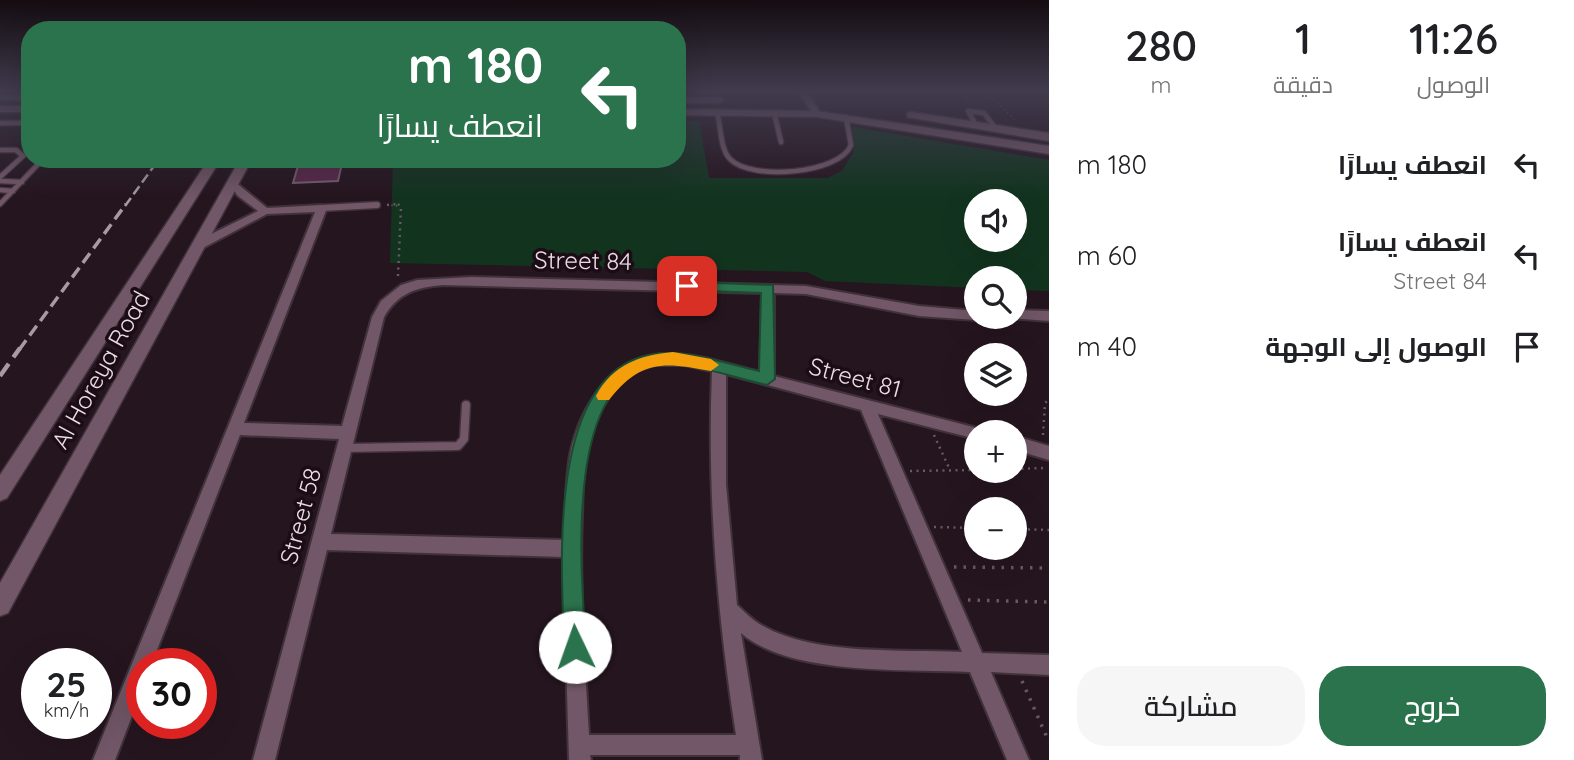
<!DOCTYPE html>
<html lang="ar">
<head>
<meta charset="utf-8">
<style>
  body { margin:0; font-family:Quicksand,Cairo,sans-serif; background:#f6f6f6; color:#202124; direction:rtl; height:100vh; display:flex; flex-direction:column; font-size:26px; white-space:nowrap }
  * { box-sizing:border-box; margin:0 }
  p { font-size:23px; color:#757577 }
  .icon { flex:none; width:38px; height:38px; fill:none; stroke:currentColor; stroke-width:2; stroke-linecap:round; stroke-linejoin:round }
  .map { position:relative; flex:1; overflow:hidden; direction:ltr }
  .panel { display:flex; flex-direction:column; background:#fff; width:525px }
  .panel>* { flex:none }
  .hud { position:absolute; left:21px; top:21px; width:665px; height:147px; border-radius:28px; box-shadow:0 7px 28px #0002; direction:rtl; background:#2b734d; color:#fff; overflow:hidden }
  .fabs { position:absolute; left:964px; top:189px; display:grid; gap:14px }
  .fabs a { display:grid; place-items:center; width:63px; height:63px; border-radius:50%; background:#fff; box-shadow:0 7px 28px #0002; font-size:35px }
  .speed { position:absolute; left:21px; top:648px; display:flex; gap:14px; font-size:35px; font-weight:700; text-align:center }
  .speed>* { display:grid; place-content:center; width:91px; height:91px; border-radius:50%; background:#fff; box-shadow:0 7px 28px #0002; line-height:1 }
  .speed small { font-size:18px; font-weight:400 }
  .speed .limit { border:10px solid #d22; background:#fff; color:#111 }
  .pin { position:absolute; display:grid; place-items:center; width:60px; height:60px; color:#fff; margin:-30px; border-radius:14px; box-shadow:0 4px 10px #0006 }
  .me { position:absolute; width:77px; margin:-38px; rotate:357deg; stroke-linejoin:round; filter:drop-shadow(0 0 5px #0008) }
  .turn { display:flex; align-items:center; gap:24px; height:147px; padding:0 28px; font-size:32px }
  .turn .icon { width:91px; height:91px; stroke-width:2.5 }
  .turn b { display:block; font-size:49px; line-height:60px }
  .eta { display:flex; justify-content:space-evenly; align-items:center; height:119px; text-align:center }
  .eta b { font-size:42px; font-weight:600; line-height:49px }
  .cta { display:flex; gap:14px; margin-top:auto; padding:14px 28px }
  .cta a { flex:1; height:80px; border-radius:28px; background:#2b734d; color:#fff; font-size:28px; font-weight:600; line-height:80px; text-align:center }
  .cta a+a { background:#f6f6f6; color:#202124 }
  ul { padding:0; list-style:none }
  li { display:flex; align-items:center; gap:21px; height:91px; padding:0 28px }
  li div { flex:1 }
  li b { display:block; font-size:26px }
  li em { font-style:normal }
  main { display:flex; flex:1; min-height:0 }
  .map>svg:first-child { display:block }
  .green { fill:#12341f; fill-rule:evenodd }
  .building { fill:#5c284b; stroke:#76626e; stroke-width:2 }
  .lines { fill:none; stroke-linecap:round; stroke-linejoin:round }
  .service-far2-casing { stroke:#41313b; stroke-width:7 }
  .service-far1-casing { stroke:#41313b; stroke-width:9 }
  .service-casing { stroke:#41313b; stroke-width:11 }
  .minor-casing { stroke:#41313b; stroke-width:4 }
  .tertiary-casing { stroke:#41313b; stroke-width:3 }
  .path-far2 { stroke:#685962; stroke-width:2; stroke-dasharray:1 3.5; stroke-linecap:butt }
  .path-far1 { stroke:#685962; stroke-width:2.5; stroke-dasharray:2 4.5; stroke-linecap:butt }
  .path { stroke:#685962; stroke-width:3.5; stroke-dasharray:2.5 7; stroke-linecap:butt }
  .service-far2 { stroke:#715767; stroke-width:4.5 }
  .service-far1 { stroke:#715767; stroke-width:6 }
  .service { stroke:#715767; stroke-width:8 }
  .minor { fill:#715767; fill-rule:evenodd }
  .tertiary { fill:#715767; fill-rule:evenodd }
  .rail-far2 { stroke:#a89aa2; stroke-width:2.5; stroke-dasharray:10 4.5; stroke-linecap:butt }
  .rail-far1 { stroke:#a89aa2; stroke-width:3.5; stroke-dasharray:12 6; stroke-linecap:butt }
  .rail { stroke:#a89aa2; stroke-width:4.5; stroke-dasharray:15 8; stroke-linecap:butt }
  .route { fill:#2b734d; stroke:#1c4b32; stroke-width:2 }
  .slow { fill:#f59e0b }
  .labels { text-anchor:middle; stroke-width:7; stroke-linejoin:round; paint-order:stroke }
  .street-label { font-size:24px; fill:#eadee5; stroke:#1b0c16 }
</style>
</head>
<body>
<main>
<section class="panel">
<div class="eta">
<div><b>11:26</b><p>الوصول</p></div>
<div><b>1</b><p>دقيقة</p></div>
<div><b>280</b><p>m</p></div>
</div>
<ul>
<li><svg class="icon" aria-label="left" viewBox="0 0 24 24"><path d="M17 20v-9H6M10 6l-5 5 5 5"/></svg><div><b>انعطف يسارًا</b></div><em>180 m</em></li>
<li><svg class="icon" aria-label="left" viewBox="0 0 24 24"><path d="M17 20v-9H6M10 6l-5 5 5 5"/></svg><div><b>انعطف يسارًا</b><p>Street 84</p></div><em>60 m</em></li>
<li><svg class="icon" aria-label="arrive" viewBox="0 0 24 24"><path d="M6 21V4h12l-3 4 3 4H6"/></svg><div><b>الوصول إلى الوجهة</b></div><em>40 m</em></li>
</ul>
<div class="cta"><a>خروج</a><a>مشاركة</a></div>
</section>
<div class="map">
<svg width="1049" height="760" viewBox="0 0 1049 760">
  <rect width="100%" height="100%" fill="#25151f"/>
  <path class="green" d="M 677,121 L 699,121 L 709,178 L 827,178 L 842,171 L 854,151 L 847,126 L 1049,160 L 1049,291 L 1015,290 L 1015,278 L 976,278 L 976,288 L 825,281 L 807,272 L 390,263 L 393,159 L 677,159 ZM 976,201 L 1015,201 L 1015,240 L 976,240 Z"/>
  <path class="building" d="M 300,159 L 343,159 L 338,181 L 293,183 Z"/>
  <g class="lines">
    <defs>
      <path id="service-far2" d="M 717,112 C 721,126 720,149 730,159 C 751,181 840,174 851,145 L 846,117
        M 774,112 L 781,142
        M 0,123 L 20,123 L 30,119
        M 976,125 L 968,111 L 984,113 L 996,129
        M 0,150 L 16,150 L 23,156 L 0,177
        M 0,181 L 22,182
        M 0,190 L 13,191
        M 0,204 L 43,159
        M 362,206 L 377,205"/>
      <path id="service-far1" d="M 322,208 L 377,205"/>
      <path id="service" d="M 345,448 L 458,446 L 464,439 L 466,405"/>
      <path id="minor" d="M 798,90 L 806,90 L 821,114 L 820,116 L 814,116 Z
        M 234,181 L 267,208 L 322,205 L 327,208 L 244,423 L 342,426 L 372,317 L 381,301 L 401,285 L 417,280 L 471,277 L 806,286 L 919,306 L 976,311 L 976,317 L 981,317 L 976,320 L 919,316 L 806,294 L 774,293 L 774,376 L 981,429 L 983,432 L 976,432 L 976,439 L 878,414 L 982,653 L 1049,655 L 1049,675 L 991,672 L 1029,760 L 1007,760 L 970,672 C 907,669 790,676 741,633 L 762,760 L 740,760 L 740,755 L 590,755 L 591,760 L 569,760 L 563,557 L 327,550 L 275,760 L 253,760 L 339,439 L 240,435 L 152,663 L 142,663 L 142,690 L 115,760 L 93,760 L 315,212 L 267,214 L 201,249 L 193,249 L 193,243 L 258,211 L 238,196 L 229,184 ZM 443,285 L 762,293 L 760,372 C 729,365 698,353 666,354 C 612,356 580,406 570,455 C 565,483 566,512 564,540 L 331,534 L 384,317 C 398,293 417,287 443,285 ZM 655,365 L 684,365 L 712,371 C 707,493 717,613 736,735 L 589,735 C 585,662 579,589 582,516 C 583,493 582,469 587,447 C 596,412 616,373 655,365 ZM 726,374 L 861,410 L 962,652 C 902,649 816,656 763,626 C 753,621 745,612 737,605 L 726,484 Z
        M 1015,310 L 1049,311 L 1049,321 L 1010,318 L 1015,317 Z
        M 1015,436 L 1049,446 L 1049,460 L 1015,450 Z"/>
      <path id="tertiary" d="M 0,94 L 30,94 L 30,100 L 0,100 Z
        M 677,97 L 719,97 L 724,100 L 719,103 L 677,103 Z
        M 0,106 L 30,106 L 30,112 L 0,112 Z
        M 677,109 L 817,111 L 1049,146 L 1049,154 L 817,117 L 677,115 Z
        M 911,112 L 1049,133 L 1049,141 L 907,117 L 907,113 Z
        M 209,159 L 221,159 L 7,498 L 0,501 L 0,475 Z
        M 240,159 L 252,159 L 8,613 L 0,616 L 0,583 Z"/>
    </defs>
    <use href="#service-far2" class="service-far2-casing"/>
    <use href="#service-far1" class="service-far1-casing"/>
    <use href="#service" class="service-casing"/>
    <use href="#minor" class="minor-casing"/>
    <use href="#tertiary" class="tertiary-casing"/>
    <path class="path-far2" d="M 960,90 L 969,103
      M 978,90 L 985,91
      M 985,90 L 1014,119
      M 387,205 L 400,206"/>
    <path class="path-far1" d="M 387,205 L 397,204
      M 398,276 L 401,207 L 398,204
      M 934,435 L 950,470
      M 1043,435 L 1045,403 L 1049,399
      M 1015,469 L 1046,468
      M 910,471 L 976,470
      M 934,527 L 976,528
      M 1015,529 L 1049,530"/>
    <path class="path" d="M 954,567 L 1049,568
      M 968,600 L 1049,602
      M 1022,681 L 1049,742"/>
    <use href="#service-far2" class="service-far2"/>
    <use href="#service-far1" class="service-far1"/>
    <use href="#service" class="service"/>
    <use href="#minor" class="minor"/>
    <use href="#tertiary" class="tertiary"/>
    <path class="rail-far2" d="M 125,206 L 159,159"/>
    <path class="rail-far1" d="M 19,350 L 126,204"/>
    <path class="rail" d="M 0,376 L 20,348"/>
  </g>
  <linearGradient id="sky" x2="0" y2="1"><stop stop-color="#140c11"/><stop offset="0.46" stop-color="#403b4d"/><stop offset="1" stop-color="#403b4d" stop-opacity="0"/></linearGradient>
  <rect width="1049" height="197" fill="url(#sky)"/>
  <path class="route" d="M 687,282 L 773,285 L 775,379 L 767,385 C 735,378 684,359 652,366 C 562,386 582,580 586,647 L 583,655 L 575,658 L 568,655 L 564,647 C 562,568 545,370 654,354 C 688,349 726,364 759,371 L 761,293 L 682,290 L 682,283 Z"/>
  <path class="slow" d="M 673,352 L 711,359 L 719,365 L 711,371 C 664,362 641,359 609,400 L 598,400 L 596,396 C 612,365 640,355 673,352 Z"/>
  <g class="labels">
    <g class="street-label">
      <text transform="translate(583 261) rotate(1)" y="8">Street 84</text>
      <text transform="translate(101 370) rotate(-61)" y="8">Al Horeya Road</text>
      <text transform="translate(855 378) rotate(15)" y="8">Street 81</text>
      <text transform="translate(301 516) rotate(-75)" y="8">Street 58</text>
    </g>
  </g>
</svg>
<div class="fabs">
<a><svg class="icon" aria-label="sound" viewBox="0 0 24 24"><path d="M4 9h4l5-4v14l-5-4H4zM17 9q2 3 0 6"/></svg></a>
<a><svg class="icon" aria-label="search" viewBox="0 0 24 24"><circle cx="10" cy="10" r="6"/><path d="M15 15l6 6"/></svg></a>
<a><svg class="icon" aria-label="layers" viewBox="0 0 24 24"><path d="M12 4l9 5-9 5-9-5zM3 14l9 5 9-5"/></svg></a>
<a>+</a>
<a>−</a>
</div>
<div class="speed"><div>25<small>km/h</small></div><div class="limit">30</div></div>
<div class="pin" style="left:687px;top:286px;background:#d93025"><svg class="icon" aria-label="arrive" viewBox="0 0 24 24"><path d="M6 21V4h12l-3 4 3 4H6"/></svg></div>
<svg class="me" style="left:575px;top:647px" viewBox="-20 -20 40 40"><circle r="19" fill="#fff"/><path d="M0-13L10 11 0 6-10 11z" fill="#2b734d"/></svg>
<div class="hud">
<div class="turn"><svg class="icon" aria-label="left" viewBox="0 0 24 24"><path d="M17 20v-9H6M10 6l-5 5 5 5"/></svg><div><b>180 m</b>انعطف يسارًا</div></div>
</div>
</div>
</main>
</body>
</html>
